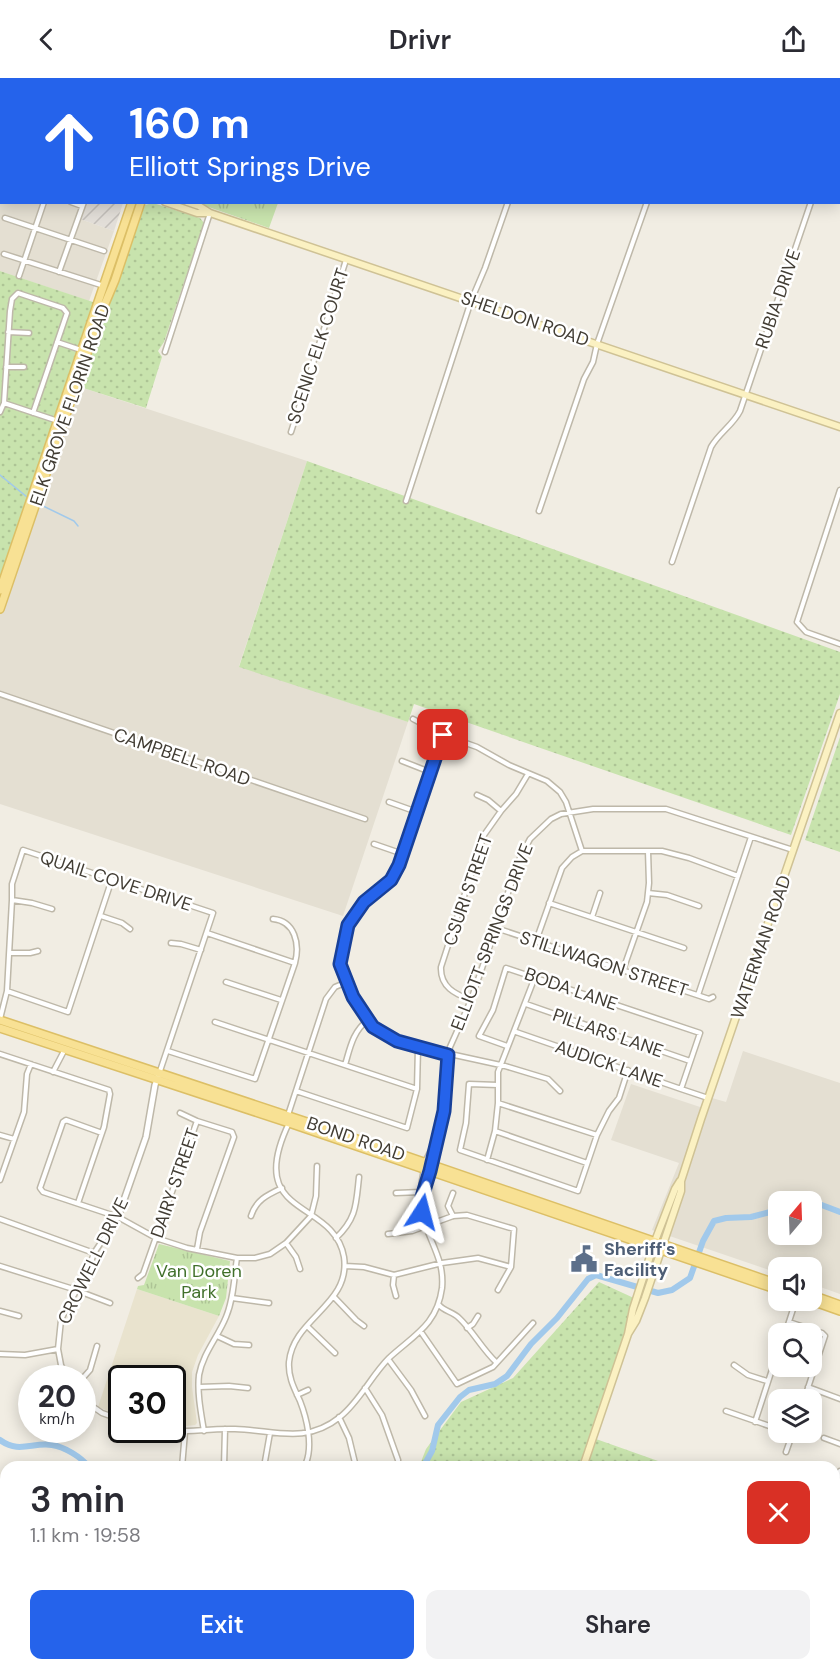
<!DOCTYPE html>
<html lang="en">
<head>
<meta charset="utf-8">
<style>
  body { margin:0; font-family:"DM Sans",sans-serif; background:#f2f2f3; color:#2b2b33; height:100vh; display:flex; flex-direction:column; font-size:22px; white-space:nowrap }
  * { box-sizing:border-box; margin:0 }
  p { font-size:20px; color:#7c7c81 }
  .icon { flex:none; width:33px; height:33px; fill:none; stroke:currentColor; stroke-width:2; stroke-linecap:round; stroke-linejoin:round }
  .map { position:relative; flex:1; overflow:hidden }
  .details { position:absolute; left:0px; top:1383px; width:840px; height:210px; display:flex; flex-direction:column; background:#fff; border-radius:18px 18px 0 0; box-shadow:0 3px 15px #0003 }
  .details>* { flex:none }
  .banner { position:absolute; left:0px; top:0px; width:840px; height:126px; box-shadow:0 3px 15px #0003; background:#2563eb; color:#fff; overflow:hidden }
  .needle { width:39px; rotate:19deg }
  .controls { position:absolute; left:768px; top:1113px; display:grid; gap:12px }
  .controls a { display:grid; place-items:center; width:54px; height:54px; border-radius:12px; background:#fff; box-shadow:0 3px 15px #0003; font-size:30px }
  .speed { position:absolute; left:18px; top:1287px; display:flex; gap:12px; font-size:30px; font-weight:700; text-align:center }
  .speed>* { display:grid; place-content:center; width:78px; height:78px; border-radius:50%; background:#fff; box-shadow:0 3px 15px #0003; line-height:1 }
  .speed small { font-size:15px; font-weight:400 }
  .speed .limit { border:3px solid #111; border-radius:9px; background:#fff; color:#111 }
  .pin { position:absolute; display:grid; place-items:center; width:51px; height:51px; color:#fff; margin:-26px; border-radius:12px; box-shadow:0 3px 9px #0006 }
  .me { position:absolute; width:66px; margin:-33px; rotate:9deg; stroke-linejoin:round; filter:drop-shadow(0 0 4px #0008) }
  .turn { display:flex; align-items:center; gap:21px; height:126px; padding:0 30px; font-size:27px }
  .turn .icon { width:78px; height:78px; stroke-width:2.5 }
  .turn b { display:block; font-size:42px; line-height:51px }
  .round { display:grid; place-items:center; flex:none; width:63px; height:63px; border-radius:12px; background:#f2f2f3 }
  .head { display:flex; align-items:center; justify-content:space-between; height:102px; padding:0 30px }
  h1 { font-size:36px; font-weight:600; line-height:45px }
  .action { display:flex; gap:12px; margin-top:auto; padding:12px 30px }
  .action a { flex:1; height:69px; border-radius:12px; background:#2563eb; color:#fff; font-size:24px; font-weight:600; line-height:69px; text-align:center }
  .action a+a { background:#f2f2f3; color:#2b2b33 }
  header { display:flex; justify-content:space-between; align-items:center; height:78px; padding:0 30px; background:#fff; font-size:27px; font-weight:600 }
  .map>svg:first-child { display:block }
  .residential { fill:#e4dfd2; fill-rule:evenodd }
  .industrial { fill:url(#industrial-furrows) }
  .education { fill:#e9e3ce }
  .grass { fill:url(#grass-dots) }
  .park { fill:url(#park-tufts) }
  .pitch { fill:#c8e3ad }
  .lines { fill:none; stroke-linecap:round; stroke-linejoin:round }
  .stream { stroke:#a1c9eb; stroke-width:1.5 }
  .river { stroke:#a1c9eb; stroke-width:6 }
  .minor-casing { stroke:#beb8a9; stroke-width:7 }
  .tertiary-casing { stroke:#beb8a9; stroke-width:8 }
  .secondary-casing { stroke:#cfc295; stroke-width:9 }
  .primary-casing { stroke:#dcbf66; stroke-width:10 }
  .minor { stroke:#fff; stroke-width:4 }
  .tertiary { stroke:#fff; stroke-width:5 }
  .secondary { stroke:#fbf1c2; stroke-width:6 }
  .primary { stroke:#f8e194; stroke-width:7 }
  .route-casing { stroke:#184099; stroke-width:15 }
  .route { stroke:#2563eb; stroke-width:10 }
  .labels { text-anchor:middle; stroke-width:5; stroke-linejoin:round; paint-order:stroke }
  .street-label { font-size:18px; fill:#423d34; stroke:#fff }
  .service-label { font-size:18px; font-weight:bold; fill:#4e5e75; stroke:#fff; text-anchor:start }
  .park-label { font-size:18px; fill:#41702b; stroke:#fff }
</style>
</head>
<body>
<header><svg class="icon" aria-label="back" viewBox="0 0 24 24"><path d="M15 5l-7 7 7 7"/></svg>Drivr<svg class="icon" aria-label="share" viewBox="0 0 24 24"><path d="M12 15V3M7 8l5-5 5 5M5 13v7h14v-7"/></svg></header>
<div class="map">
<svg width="840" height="1593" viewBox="0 0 840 1593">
  <defs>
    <pattern id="industrial-furrows" width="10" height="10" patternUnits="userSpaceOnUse" patternTransform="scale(1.5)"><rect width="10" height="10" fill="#e2ded8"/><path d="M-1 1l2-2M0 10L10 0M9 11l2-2" fill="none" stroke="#c3bfba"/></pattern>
    <pattern id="grass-dots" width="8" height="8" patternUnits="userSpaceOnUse" patternTransform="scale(1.5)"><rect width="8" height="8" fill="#c8e3ad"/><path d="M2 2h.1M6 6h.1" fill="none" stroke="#adc495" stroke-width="1.8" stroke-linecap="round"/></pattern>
    <pattern id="park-tufts" width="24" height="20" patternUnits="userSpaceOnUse" patternTransform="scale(1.5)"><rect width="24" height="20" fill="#c8e3ad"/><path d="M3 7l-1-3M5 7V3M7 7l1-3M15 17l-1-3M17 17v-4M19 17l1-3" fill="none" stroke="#adc495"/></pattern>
  </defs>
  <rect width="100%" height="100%" fill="#f1ede3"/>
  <path class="residential" d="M 0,77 L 2,124 L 86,125 L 80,141 L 114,153 L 89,223 L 0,193 Z
    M 77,308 L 307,383 L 239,588 L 408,644 L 343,838 L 0,726 L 0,537 Z
    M 743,973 L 840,1005 L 840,1216 L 812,1206 L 812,1190 L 778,1190 L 778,1195 L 652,1152 L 679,1085 L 611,1062 L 631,1006 L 703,1030 L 705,1018 L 726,1024 ZM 778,1124 L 812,1124 L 812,1156 L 778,1156 Z"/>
  <path class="industrial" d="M 86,125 L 123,125 L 114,153 L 80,141 Z"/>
  <path class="education" d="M 255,0 L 352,0 L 352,2 Z
    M 137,1211 L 219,1238 L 198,1277 L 192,1294 L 192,1309 L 197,1345 L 195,1347 L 178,1349 L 173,1347 L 172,1300 L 122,1300 L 121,1338 L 98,1329 Z"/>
  <path class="grass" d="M 153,125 L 200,140 L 204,145 L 164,264 L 158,273 L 162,279 L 146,330 L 77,308 L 0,537 L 0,193 L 108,229 L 145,127 Z
    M 307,383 L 840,574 L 840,616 L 791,757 L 414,626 L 408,644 L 239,589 Z
    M 840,659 L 840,774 L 805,762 Z
    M 599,1204 L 636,1221 L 624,1268 L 596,1361 L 675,1389 L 419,1389 L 426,1371 L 461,1324 L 513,1300 Z
    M 513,1587 L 669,1587 L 666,1593 L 512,1593 Z"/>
  <path class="park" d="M 197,125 L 278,125 L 269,150 Z
    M 159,1166 L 230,1183 L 226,1220 L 219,1238 L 137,1211 L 138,1208 L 144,1207 Z
    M 419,1587 L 476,1587 L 474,1593 L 434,1593 L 431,1590 Z"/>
  <path class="pitch" d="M 169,1199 L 186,1206 L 180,1223 L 162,1217 Z"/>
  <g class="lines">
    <path class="stream" d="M 0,397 L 27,419
      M 39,426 L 74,443 L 78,448"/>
    <path class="river" d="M 812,1127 L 819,1126 L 840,1134
      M 0,1362 C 19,1376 32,1364 52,1367 C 65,1369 81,1379 89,1389
      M 423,1389 L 432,1373 L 438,1347 L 460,1319 L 469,1312 L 495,1306 L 507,1298 L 531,1266 L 557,1240 L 588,1201 L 596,1197 L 658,1215 L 672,1212 L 690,1200 L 703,1163 L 714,1143 L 726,1140 L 751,1139 L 778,1132"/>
    <defs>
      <path id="minor" d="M 82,0 L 85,2
        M 544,1 L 545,0
        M 60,2 L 60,0
        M 102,2 L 102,0
        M 143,2 L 143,0
        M 689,2 L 689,0
        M 838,42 L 840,38
        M 71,124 L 82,128
        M 5,140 L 104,173
        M 4,176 L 104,208
        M 59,194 L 84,124
        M 19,198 L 44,124
        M 8,254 L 29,255
        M 57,264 L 81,272
        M 165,274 L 210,135
        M 6,289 L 24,289
        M 4,325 L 10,233 L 12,221 L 18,215 L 63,230 L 67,235 L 33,335
        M 0,334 L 4,325 L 58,343
        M 291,354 L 346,182
        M 840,412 L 797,544 L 806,554 L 840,566
        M 406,423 L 471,223 L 485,190 L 508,124
        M 539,433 L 584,301 L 593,284 L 597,266 L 647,124
        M 672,484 L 711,369 C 719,355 733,347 740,333 L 811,124
        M 0,616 L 365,741
        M 413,641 L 443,657 L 477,669 L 509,687 L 547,703 L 560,714 L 566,724 L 582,773
        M 443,657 L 399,787 L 391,802 L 364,823 L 348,847 L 340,886 L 353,919 L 373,949 L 397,963 L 418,969 L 505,988 L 548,1001 L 560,1013
        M 402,683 L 430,694
        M 477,717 L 488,722 L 501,733
        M 389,724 L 417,734
        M 374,766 L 403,776
        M 648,815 L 667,817 L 699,828
        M 12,822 L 32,825 L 52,831
        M 549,825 L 684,870
        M 101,838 L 122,845 L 130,851
        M 592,839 L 600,815
        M 496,850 L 709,921 L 713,919
        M 207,855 L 295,885
        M 536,863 L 562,790 L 572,779 L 582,773 L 662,773 L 689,780 L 738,798
        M 171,865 L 181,866 L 201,872
        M 10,875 L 30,875 L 38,873
        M 623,892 L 647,824 L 649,805 L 648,773
        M 226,904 L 281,922
        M 7,913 L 68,934 L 112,801
        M 698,917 L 751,759
        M 471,922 C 455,916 440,909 441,889 L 484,757 L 501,733 L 516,716 L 528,696
        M 526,926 L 690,983
        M 0,941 L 7,913 L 12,822 L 12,806 L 23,772 L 213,835 L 159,996
        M 215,944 L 417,1011
        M 507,968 L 479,958 L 493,932 L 506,890 L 700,955 L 681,1011 L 516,954
        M 168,973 L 255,1001 L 295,885 C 300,866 295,843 273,841
        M 0,976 L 109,1012 L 110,1016 L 104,1049 L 78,1125
        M 345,987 C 350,970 353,953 368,942
        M 53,994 L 65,971
        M 498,1007 L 469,1006 L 466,1045 L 460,1072 L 578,1113 L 597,1057 L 609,1033 L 619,1020 L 628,992
        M 681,1011 L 708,1020
        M 296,1013 L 407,1050 L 417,1011 L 418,969
        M 498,1025 L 597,1057
        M 180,1035 L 197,1043 L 232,1054 L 234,1059 L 200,1154 L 197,1171
        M 288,1037 L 326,921 L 335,909 L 347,904
        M 289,1045 C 243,1141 334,1120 344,1179 C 351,1227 293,1240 289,1284 C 288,1299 294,1310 300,1323 C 307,1341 313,1367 306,1385
        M 495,1053 L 587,1085
        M 102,1055 L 66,1042 L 63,1044 L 40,1110 L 43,1114 L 118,1139 L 156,1160 L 187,1170 L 237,1180 L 255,1180 L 270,1176 L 286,1165 L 311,1138 L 316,1118 L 317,1088
        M 0,1057 L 14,1061
        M 487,1082 L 495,1053 L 498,1025 L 498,994 L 535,899
        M 425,1084 L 435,1064
        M 0,1102 L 24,1034 L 27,996 L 31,986
        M 396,1115 L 421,1114
        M 453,1115 L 448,1128 L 453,1138
        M 422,1119 L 431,1093 L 444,1033 L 446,988 L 450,969 L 471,922 L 520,780 L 530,761 L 551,741 L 561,736 L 593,731 L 666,731 L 793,772
        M 251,1138 C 256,1122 267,1117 282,1110
        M 0,1141 L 94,1175
        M 388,1156 L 412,1153 L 453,1138 L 467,1137 L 514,1151 L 511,1189 L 498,1212
        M 336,1160 C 357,1140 356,1126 359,1099
        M 286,1165 L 296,1179 L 300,1191
        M 0,1188 L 70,1210 L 79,1210 L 81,1214 L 110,1225
        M 345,1188 L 364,1189 L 394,1197 L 442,1185 L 478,1180 L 511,1189
        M 394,1197 L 393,1207 L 396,1218
        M 138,1200 L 143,1196 L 197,1043
        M 334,1219 L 356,1242 L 364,1248
        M 232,1220 L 269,1225
        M 439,1227 C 444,1233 453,1234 459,1240 C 473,1253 482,1271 496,1284
        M 0,1233 L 19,1238
        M 789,1244 L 822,1255 L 825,1258 L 804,1322
        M 307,1248 L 335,1275
        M 467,1250 L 473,1246 L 478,1238
        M 421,1254 L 457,1306 L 493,1289 L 533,1245
        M 785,1256 L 796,1222
        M 217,1258 L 234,1266 L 249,1267
        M 0,1276 L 25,1277 L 58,1271
        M 388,1281 L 411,1312 L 425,1338
        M 734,1287 L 748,1297 L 767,1303
        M 67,1300 L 61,1287 L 58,1271 L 61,1242 L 68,1227 L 88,1193 L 94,1175 L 118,1139
        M 82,1301 L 90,1292 L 97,1268
        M 199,1309 L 229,1308 L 248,1310
        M 808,1309 L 840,1321
        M 365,1310 L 382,1337 L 398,1382
        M 297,1317 L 308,1312
        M 82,1321 L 102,1335 L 122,1342
        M 726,1333 L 778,1351
        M 339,1339 L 349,1360 L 356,1389
        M 755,1344 L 778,1273
        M 153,1352 C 181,1356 207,1350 235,1351 C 274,1352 305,1367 340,1339 C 360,1323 371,1298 389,1280 C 414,1257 437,1247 442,1210 C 444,1188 436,1174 428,1154 C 420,1134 419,1112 424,1091
        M 204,1353 C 201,1335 197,1315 199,1297 C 203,1275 218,1259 226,1239 C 234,1220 234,1199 237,1180
        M 824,1360 L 840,1366
        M 786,1374 L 793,1354
        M 182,1389 L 185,1354
        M 224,1389 L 225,1351
        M 264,1389 L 270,1355
        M 834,1410 L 840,1393
        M 0,1430 L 6,1431
        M 834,1482 L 840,1492
        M 834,1553 L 840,1558
        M 834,1575 L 840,1567
        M 252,1587 L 262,1593
        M 323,1587 L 330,1593
        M 411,1587 L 425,1593
        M 771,1587 L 779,1591
        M 812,1587 L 820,1593
        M 73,1593 L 75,1587
        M 158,1593 L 160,1587
        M 698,1593 L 699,1587
        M 823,1593 L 826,1587"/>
      <path id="tertiary" d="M 118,1139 L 146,1059 L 155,1007 L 159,996"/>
      <path id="secondary" d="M 0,62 L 2,63
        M 0,68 L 2,69
        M 165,124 L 197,135 L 209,135
        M 187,124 L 199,128 L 210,135 L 840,349
        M 628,1256 L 636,1243 L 645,1220 L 681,1113 L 681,1103 L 701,1041 L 840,635
        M 583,1389 L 628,1256 L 633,1231 L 655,1163 L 675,1111 L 680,1103
        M 515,1593 L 517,1587"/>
      <path id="primary" d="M 175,2 L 176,0
        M 183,2 L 184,0
        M 0,512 L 132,124
        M 0,531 L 99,240 L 115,202 L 141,124
        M 0,942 L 322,1049 L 778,1206
        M 0,950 L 289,1045 L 778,1212
        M 812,1217 L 840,1227
        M 809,1222 L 840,1233"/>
    </defs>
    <use href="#minor" class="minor-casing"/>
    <use href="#tertiary" class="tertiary-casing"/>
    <use href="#secondary" class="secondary-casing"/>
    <use href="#primary" class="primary-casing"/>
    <use href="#minor" class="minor"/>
    <use href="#tertiary" class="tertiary"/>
    <use href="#secondary" class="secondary"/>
    <use href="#primary" class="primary"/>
  </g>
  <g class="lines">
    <defs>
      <path id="route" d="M 422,1134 L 422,1119 L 430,1093 L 444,1033 L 448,977 L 397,963 L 373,949 L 353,919 L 340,886 L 348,847 L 364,824 L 391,802 L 399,787 L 443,657"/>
    </defs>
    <use href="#route" class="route-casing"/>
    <use href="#route" class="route"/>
  </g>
  <defs>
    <symbol id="civic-bare" viewBox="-9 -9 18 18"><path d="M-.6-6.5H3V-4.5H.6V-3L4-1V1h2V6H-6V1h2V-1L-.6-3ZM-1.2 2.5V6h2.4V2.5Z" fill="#5c6f8a" stroke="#fff" stroke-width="2.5" paint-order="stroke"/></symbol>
  </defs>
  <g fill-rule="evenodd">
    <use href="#civic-bare" x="565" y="1162" width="38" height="38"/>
  </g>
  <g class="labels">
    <g class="street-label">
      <text transform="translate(778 221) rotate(-71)" y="6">RUBIA DRIVE</text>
      <text transform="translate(525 241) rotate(19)" y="6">SHELDON ROAD</text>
      <text transform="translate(318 268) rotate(-72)" y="6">SCENIC ELK COURT</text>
      <text transform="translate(70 327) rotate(-71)" y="6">ELK GROVE FLORIN ROAD</text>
      <text transform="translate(182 679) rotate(19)" y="6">CAMPBELL ROAD</text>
      <text transform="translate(116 803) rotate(18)" y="6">QUAIL COVE DRIVE</text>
      <text transform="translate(468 812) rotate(-71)" y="6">CSURI STREET</text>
      <text transform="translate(492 859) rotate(-69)" y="6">ELLIOTT SPRINGS DRIVE</text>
      <text transform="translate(761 869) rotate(-71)" y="6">WATERMAN ROAD</text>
      <text transform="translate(604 886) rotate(18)" y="6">STILLWAGON STREET</text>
      <text transform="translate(571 911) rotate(19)" y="6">BODA LANE</text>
      <text transform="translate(608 955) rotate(19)" y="6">PILLARS LANE</text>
      <text transform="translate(609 986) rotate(19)" y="6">AUDICK LANE</text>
      <text transform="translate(356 1061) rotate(19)" y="6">BOND ROAD</text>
      <text transform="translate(175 1105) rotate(-71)" y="6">DAIRY STREET</text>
      <text transform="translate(93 1183) rotate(-64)" y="6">CROWELL DRIVE</text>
    </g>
    <g class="service-label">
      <text x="604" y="1177">Sheriff's<tspan x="604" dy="21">Facility</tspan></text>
    </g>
    <g class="park-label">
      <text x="199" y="1199">Van Doren<tspan x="199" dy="21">Park</tspan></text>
    </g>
  </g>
</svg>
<div class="controls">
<a><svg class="needle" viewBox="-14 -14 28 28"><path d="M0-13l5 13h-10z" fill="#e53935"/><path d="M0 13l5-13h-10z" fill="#7c7c81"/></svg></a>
<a><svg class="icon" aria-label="sound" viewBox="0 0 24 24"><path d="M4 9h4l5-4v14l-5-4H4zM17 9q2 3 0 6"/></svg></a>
<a><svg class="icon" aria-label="search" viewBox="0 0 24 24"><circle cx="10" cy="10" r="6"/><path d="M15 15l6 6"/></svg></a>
<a><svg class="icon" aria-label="layers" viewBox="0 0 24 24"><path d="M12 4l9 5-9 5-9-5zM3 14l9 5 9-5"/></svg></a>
</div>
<div class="speed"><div>20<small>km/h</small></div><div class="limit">30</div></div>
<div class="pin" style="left:443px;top:657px;background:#d93025"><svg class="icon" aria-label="arrive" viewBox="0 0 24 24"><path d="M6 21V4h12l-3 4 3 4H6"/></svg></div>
<svg class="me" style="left:422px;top:1134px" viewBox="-20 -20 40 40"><path d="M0-17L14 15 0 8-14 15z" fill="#2563eb" stroke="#fff" stroke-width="4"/></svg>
<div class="banner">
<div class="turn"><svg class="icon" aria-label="ahead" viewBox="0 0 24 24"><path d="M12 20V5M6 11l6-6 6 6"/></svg><div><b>160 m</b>Elliott Springs Drive</div></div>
</div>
<section class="details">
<div class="head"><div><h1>3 min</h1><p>1.1 km · 19:58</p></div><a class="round" style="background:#d93025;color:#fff"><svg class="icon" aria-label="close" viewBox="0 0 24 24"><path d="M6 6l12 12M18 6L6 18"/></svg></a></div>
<div class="action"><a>Exit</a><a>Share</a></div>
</section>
</div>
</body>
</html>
